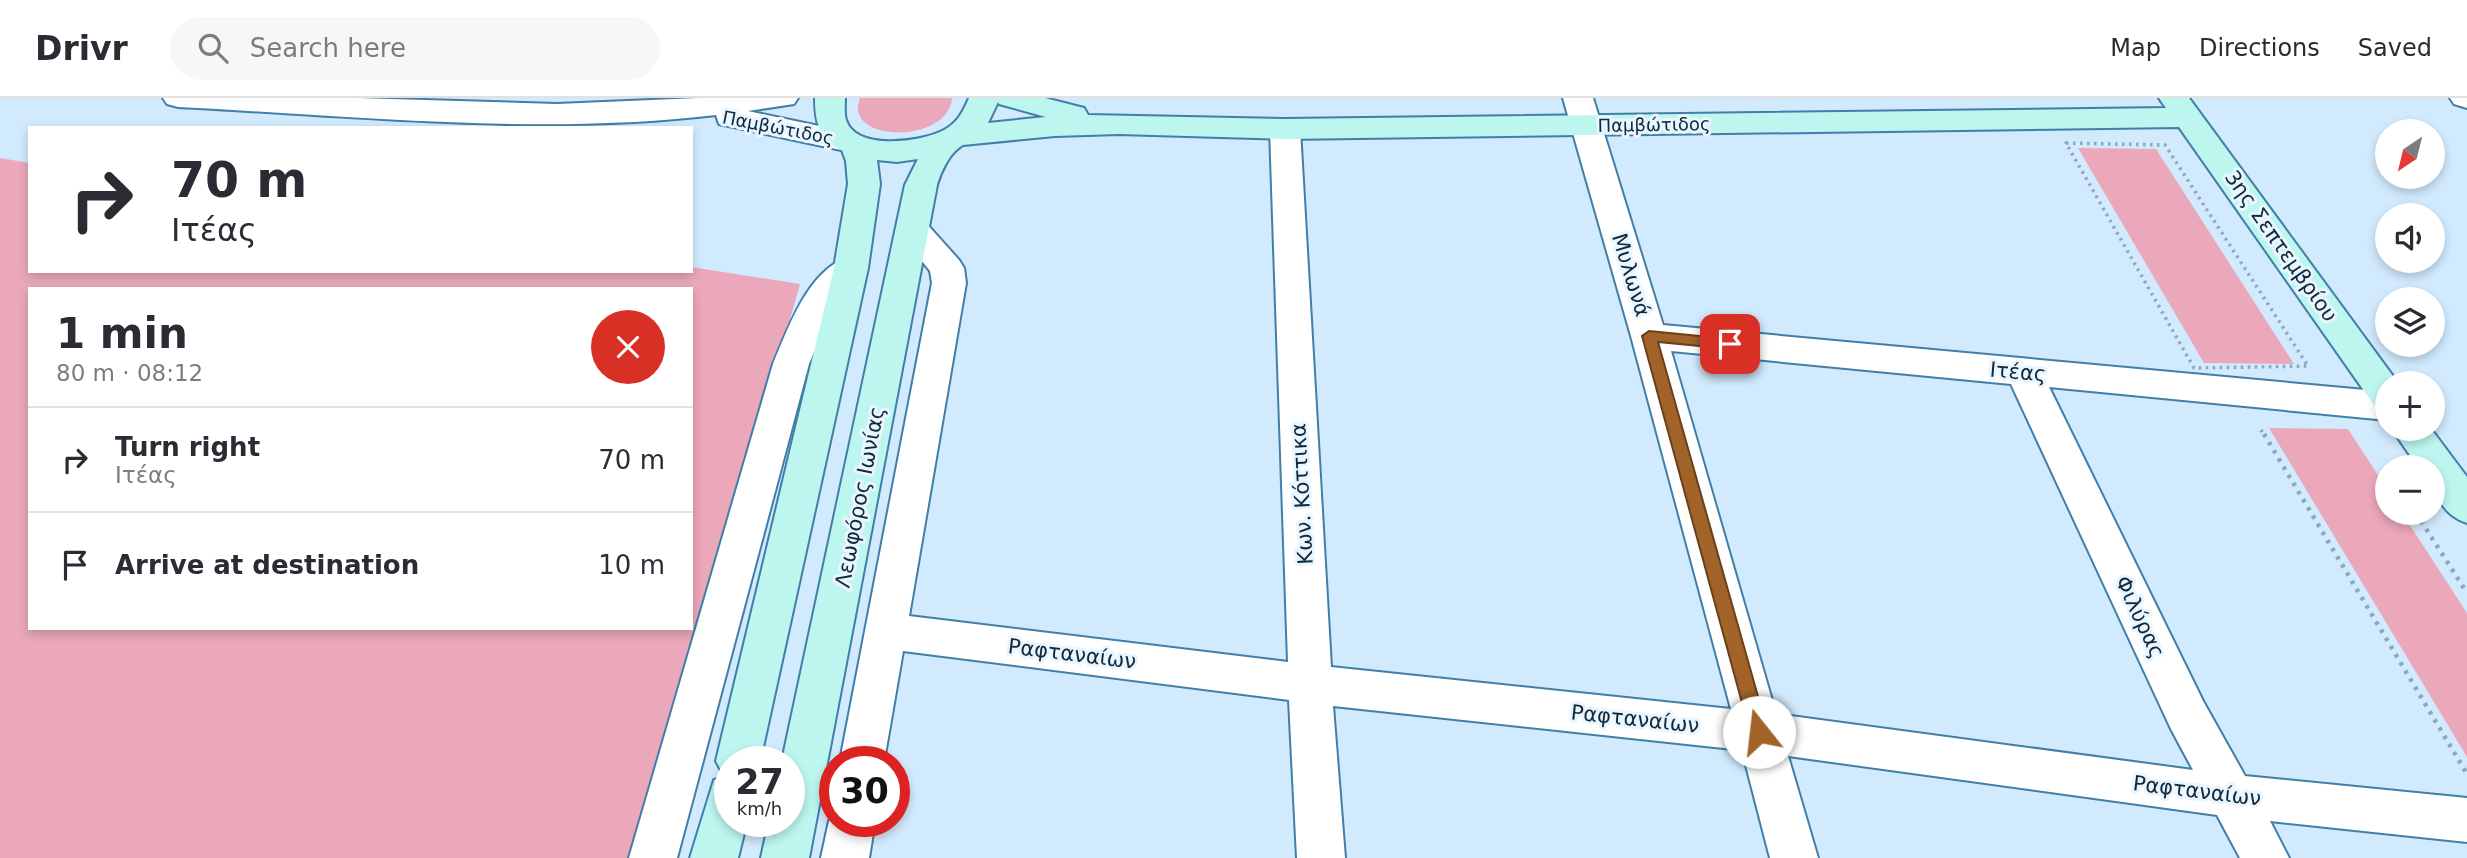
<!DOCTYPE html>
<html lang="en">
<head>
<meta charset="utf-8">
<style>
  body { margin:0; font-family:"DejaVu Sans",sans-serif; background:#f7f7f7; color:#2b2b33; height:100vh; display:flex; flex-direction:column; font-size:26px; white-space:nowrap }
  * { box-sizing:border-box; margin:0 }
  p { font-size:23px; color:#7c7c81 }
  .icon { flex:none; width:38px; height:38px; fill:none; stroke:currentColor; stroke-width:2; stroke-linecap:round; stroke-linejoin:round }
  .map { position:relative; flex:1; overflow:hidden }
  .panel { position:absolute; left:28px; top:189px; width:665px; height:343px; display:flex; flex-direction:column; background:#fff; border-radius:0px; box-shadow:0 4px 10px #0003 }
  .panel>* { flex:none }
  .hud { position:absolute; left:28px; top:28px; width:665px; height:147px; border-radius:0px; box-shadow:0 4px 10px #0003; background:#fff; color:#2b2b33; overflow:hidden }
  .needle { width:46px; rotate:215deg }
  .buttons { position:absolute; left:2375px; top:21px; display:grid; gap:14px }
  .buttons a { display:grid; place-items:center; width:70px; height:70px; border-radius:50%; background:#fff; box-shadow:0 4px 10px #0003; font-size:35px }
  .speed { position:absolute; left:714px; top:648px; display:flex; gap:14px; font-size:35px; font-weight:700; text-align:center }
  .speed>* { display:grid; place-content:center; width:91px; height:91px; border-radius:50%; background:#fff; box-shadow:0 4px 10px #0003; line-height:1 }
  .speed small { font-size:18px; font-weight:400 }
  .speed .limit { border:10px solid #d22; background:#fff; color:#111 }
  .pin { position:absolute; display:grid; place-items:center; width:60px; height:60px; color:#fff; margin:-30px; border-radius:14px; box-shadow:0 4px 10px #0006 }
  .me { position:absolute; width:77px; margin:-38px; rotate:344deg; stroke-linejoin:round; filter:drop-shadow(0 0 5px #0008) }
  .turn { display:flex; align-items:center; gap:24px; height:147px; padding:0 28px; font-size:32px }
  .turn .icon { width:91px; height:91px; stroke-width:2.5 }
  .turn b { display:block; font-size:49px; line-height:60px }
  .round { display:grid; place-items:center; flex:none; width:74px; height:74px; border-radius:37px; background:#f7f7f7 }
  .summary { display:flex; align-items:center; justify-content:space-between; height:119px; padding:0 28px }
  h1 { font-size:42px; font-weight:600; line-height:52px }
  ul { padding:0; list-style:none }
  li { display:flex; align-items:center; gap:21px; height:105px; padding:0 28px; border-top:2px solid #e1e1e2 }
  li div { flex:1 }
  li b { display:block; font-size:26px }
  li em { font-style:normal }
  header { display:flex; align-items:center; gap:42px; box-sizing:border-box; height:98px; padding:0 35px; background:#fff; border-bottom:2px solid #e1e1e2 }
  header strong { font-size:33px }
  nav { display:flex; gap:38px; margin-inline-start:auto; font-size:24px }
  .search { width:490px; height:63px; background:#f7f7f7; display:flex; align-items:center; gap:18px; box-sizing:border-box; padding:0 24px; border-radius:38px; color:#7c7c81; font-size:26px }
  .map>svg:first-child { display:block }
  .green { fill:#eba8ba; fill-rule:evenodd }
  .lines { fill:none; stroke-linecap:round; stroke-linejoin:round }
  .street-casing { stroke:#417ea8; stroke-width:4 }
  .secondary-casing { stroke:#417ea8; stroke-width:4 }
  .path-far1 { stroke:#8ea7ba; stroke-width:3.5; stroke-dasharray:2.5 4.5; stroke-linecap:butt }
  .path { stroke:#8ea7ba; stroke-width:4.5; stroke-dasharray:3.5 6; stroke-linecap:butt }
  .street { fill:#fff; fill-rule:evenodd }
  .secondary { fill:#bdf6ef; fill-rule:evenodd }
  .route { fill:#a16328; stroke:#69401a; stroke-width:2 }
  .labels { text-anchor:middle; stroke-width:6; stroke-linejoin:round; paint-order:stroke }
  .far-street-label { font-size:18px; fill:#10293b; stroke:#e9f5ff }
  .street-label { font-size:21px; fill:#10293b; stroke:#e9f5ff }
</style>
</head>
<body>
<header>
<strong>Drivr</strong>
<div class="search"><svg class="icon" aria-label="search" viewBox="0 0 24 24"><circle cx="10" cy="10" r="6"/><path d="M15 15l6 6"/></svg>Search here</div>
<nav><a>Map</a><a>Directions</a><a>Saved</a></nav>
</header>
<div class="map">
<svg width="2467" height="760" viewBox="0 0 2467 760">
  <rect width="100%" height="100%" fill="#d1eafd"/>
  <path class="green" d="M 860,0 L 952,0 C 949,46 842,46 860,0 Z
    M 2078,50 L 2156,51 L 2294,266 L 2204,265 Z
    M 0,60 L 30,65 L 30,173 L 691,173 L 691,169 L 800,186 L 635,760 L 0,760 ZM 30,191 L 691,191 L 691,530 L 30,530 Z
    M 2269,330 L 2348,331 L 2387,391 L 2387,415 L 2402,415 L 2467,515 L 2467,659 Z"/>
  <g class="lines">
    <defs>
      <path id="street" d="M 163,0 L 358,0 L 557,6 L 698,0 L 798,0 L 794,6 L 748,13 L 857,36 L 861,43 L 857,50 L 846,53 L 719,26 L 716,17 C 539,38 356,18 178,9 L 167,6 Z
        M 1563,0 L 1593,0 L 1663,227 L 2387,294 L 2387,322 L 2049,289 L 2203,603 L 2245,678 L 2467,700 L 2467,744 L 2270,723 L 2289,760 L 2240,760 L 2217,717 L 1788,658 L 1818,760 L 1770,760 L 1742,652 L 1333,608 L 1345,760 L 1297,760 L 1289,602 L 903,553 L 884,663 L 840,663 L 932,185 L 930,173 L 897,132 L 901,124 L 913,121 L 925,124 L 959,162 L 964,170 L 966,185 L 909,518 L 1288,564 L 1270,31 L 1274,24 L 1285,21 L 1296,24 L 1300,31 L 1331,569 L 1731,611 L 1631,238 ZM 1671,253 L 2011,286 L 2171,631 L 2193,672 L 1776,616 Z
        M 2450,0 L 2467,0 L 2467,10 L 2454,6 Z
        M 851,158 L 863,162 L 868,170 L 833,209 L 809,266 L 677,760 L 629,760 L 773,266 C 789,229 808,171 851,158 Z
        M 835,710 L 835,723 L 875,723 L 869,760 L 821,760 L 829,723 Z"/>
      <path id="secondary" d="M 815,0 L 845,0 C 845,6 844,16 846,22 C 856,53 920,44 942,33 C 957,26 963,14 969,0 L 1045,0 L 1084,10 L 1088,17 L 1285,21 L 2166,10 L 2159,0 L 2189,0 L 2398,285 L 2387,285 L 2387,311 L 2374,307 L 2179,29 L 1285,41 L 1119,36 L 1055,38 L 963,47 C 950,54 941,73 937,87 L 809,760 L 761,760 L 769,723 L 789,723 L 789,663 L 782,663 L 905,87 L 918,61 L 897,64 L 877,62 L 880,86 L 868,170 L 760,663 L 730,663 L 730,723 L 747,723 L 738,760 L 690,760 L 714,682 L 724,678 L 716,663 L 834,170 L 848,86 L 846,63 L 842,52 C 818,42 815,22 815,0 ZM 998,4 L 999,6 L 1046,19 L 988,25 Z
        M 2392,331 L 2431,331 L 2467,379 L 2467,425 C 2442,417 2432,394 2432,369 L 2418,369 Z"/>
    </defs>
    <use href="#street" class="street-casing"/>
    <use href="#secondary" class="secondary-casing"/>
    <path class="path-far1" d="M 2066,45 L 2165,47 L 2308,268 L 2194,270 Z
      M 2261,332 L 2265,338"/>
    <path class="path" d="M 2264,336 L 2467,676
      M 2416,415 L 2467,495"/>
    <use href="#street" class="street"/>
    <use href="#secondary" class="secondary"/>
  </g>
  <path class="route" d="M 1649,233 L 1730,241 L 1737,246 L 1730,251 L 1658,244 L 1768,634 L 1765,640 L 1759,642 L 1752,640 L 1750,634 L 1642,238 Z"/>
  <g class="labels">
    <g class="far-street-label">
      <text transform="translate(1654 27) rotate(-1)" y="6">Παμβώτιδος</text>
      <text transform="translate(778 30) rotate(11)" y="6">Παμβώτιδος</text>
    </g>
    <g class="street-label">
      <text transform="translate(2281 148) rotate(55)" y="7">3ης Σεπτεμβρίου</text>
      <text transform="translate(1631 177) rotate(73)" y="7">Μυλωνά</text>
      <text transform="translate(2018 274) rotate(5)" y="7">Ιτέας</text>
      <text transform="translate(1302 396) rotate(-93)" y="7">Κων. Κόττικα</text>
      <text transform="translate(860 399) rotate(-79)" y="7">Λεωφόρος Ιωνίας</text>
      <text transform="translate(2140 519) rotate(65)" y="7">Φιλύρας</text>
      <text transform="translate(1072 556) rotate(7)" y="7">Ραφταναίων</text>
      <text transform="translate(1635 621) rotate(6)" y="7">Ραφταναίων</text>
      <text transform="translate(2197 693) rotate(7)" y="7">Ραφταναίων</text>
    </g>
  </g>
</svg>
<div class="buttons">
<a><svg class="needle" viewBox="-14 -14 28 28"><path d="M0-13l5 13h-10z" fill="#e53935"/><path d="M0 13l5-13h-10z" fill="#7c7c81"/></svg></a>
<a><svg class="icon" aria-label="sound" viewBox="0 0 24 24"><path d="M4 9h4l5-4v14l-5-4H4zM17 9q2 3 0 6"/></svg></a>
<a><svg class="icon" aria-label="layers" viewBox="0 0 24 24"><path d="M12 4l9 5-9 5-9-5zM3 14l9 5 9-5"/></svg></a>
<a>+</a>
<a>−</a>
</div>
<div class="speed"><div>27<small>km/h</small></div><div class="limit">30</div></div>
<div class="pin" style="left:1730px;top:246px;background:#d93025"><svg class="icon" aria-label="arrive" viewBox="0 0 24 24"><path d="M6 21V4h12l-3 4 3 4H6"/></svg></div>
<svg class="me" style="left:1759px;top:634px" viewBox="-20 -20 40 40"><circle r="19" fill="#fff"/><path d="M0-13L10 11 0 6-10 11z" fill="#a16328"/></svg>
<div class="hud">
<div class="turn"><svg class="icon" aria-label="right" viewBox="0 0 24 24"><path d="M7 20v-9h11M14 6l5 5-5 5"/></svg><div><b>70 m</b>Ιτέας</div></div>
</div>
<section class="panel">
<div class="summary"><div><h1>1 min</h1><p>80 m · 08:12</p></div><a class="round" style="background:#d93025;color:#fff"><svg class="icon" aria-label="close" viewBox="0 0 24 24"><path d="M6 6l12 12M18 6L6 18"/></svg></a></div>
<ul>
<li><svg class="icon" aria-label="right" viewBox="0 0 24 24"><path d="M7 20v-9h11M14 6l5 5-5 5"/></svg><div><b>Turn right</b><p>Ιτέας</p></div><em>70 m</em></li>
<li><svg class="icon" aria-label="arrive" viewBox="0 0 24 24"><path d="M6 21V4h12l-3 4 3 4H6"/></svg><div><b>Arrive at destination</b></div><em>10 m</em></li>
</ul>
</section>
</div>
</body>
</html>
